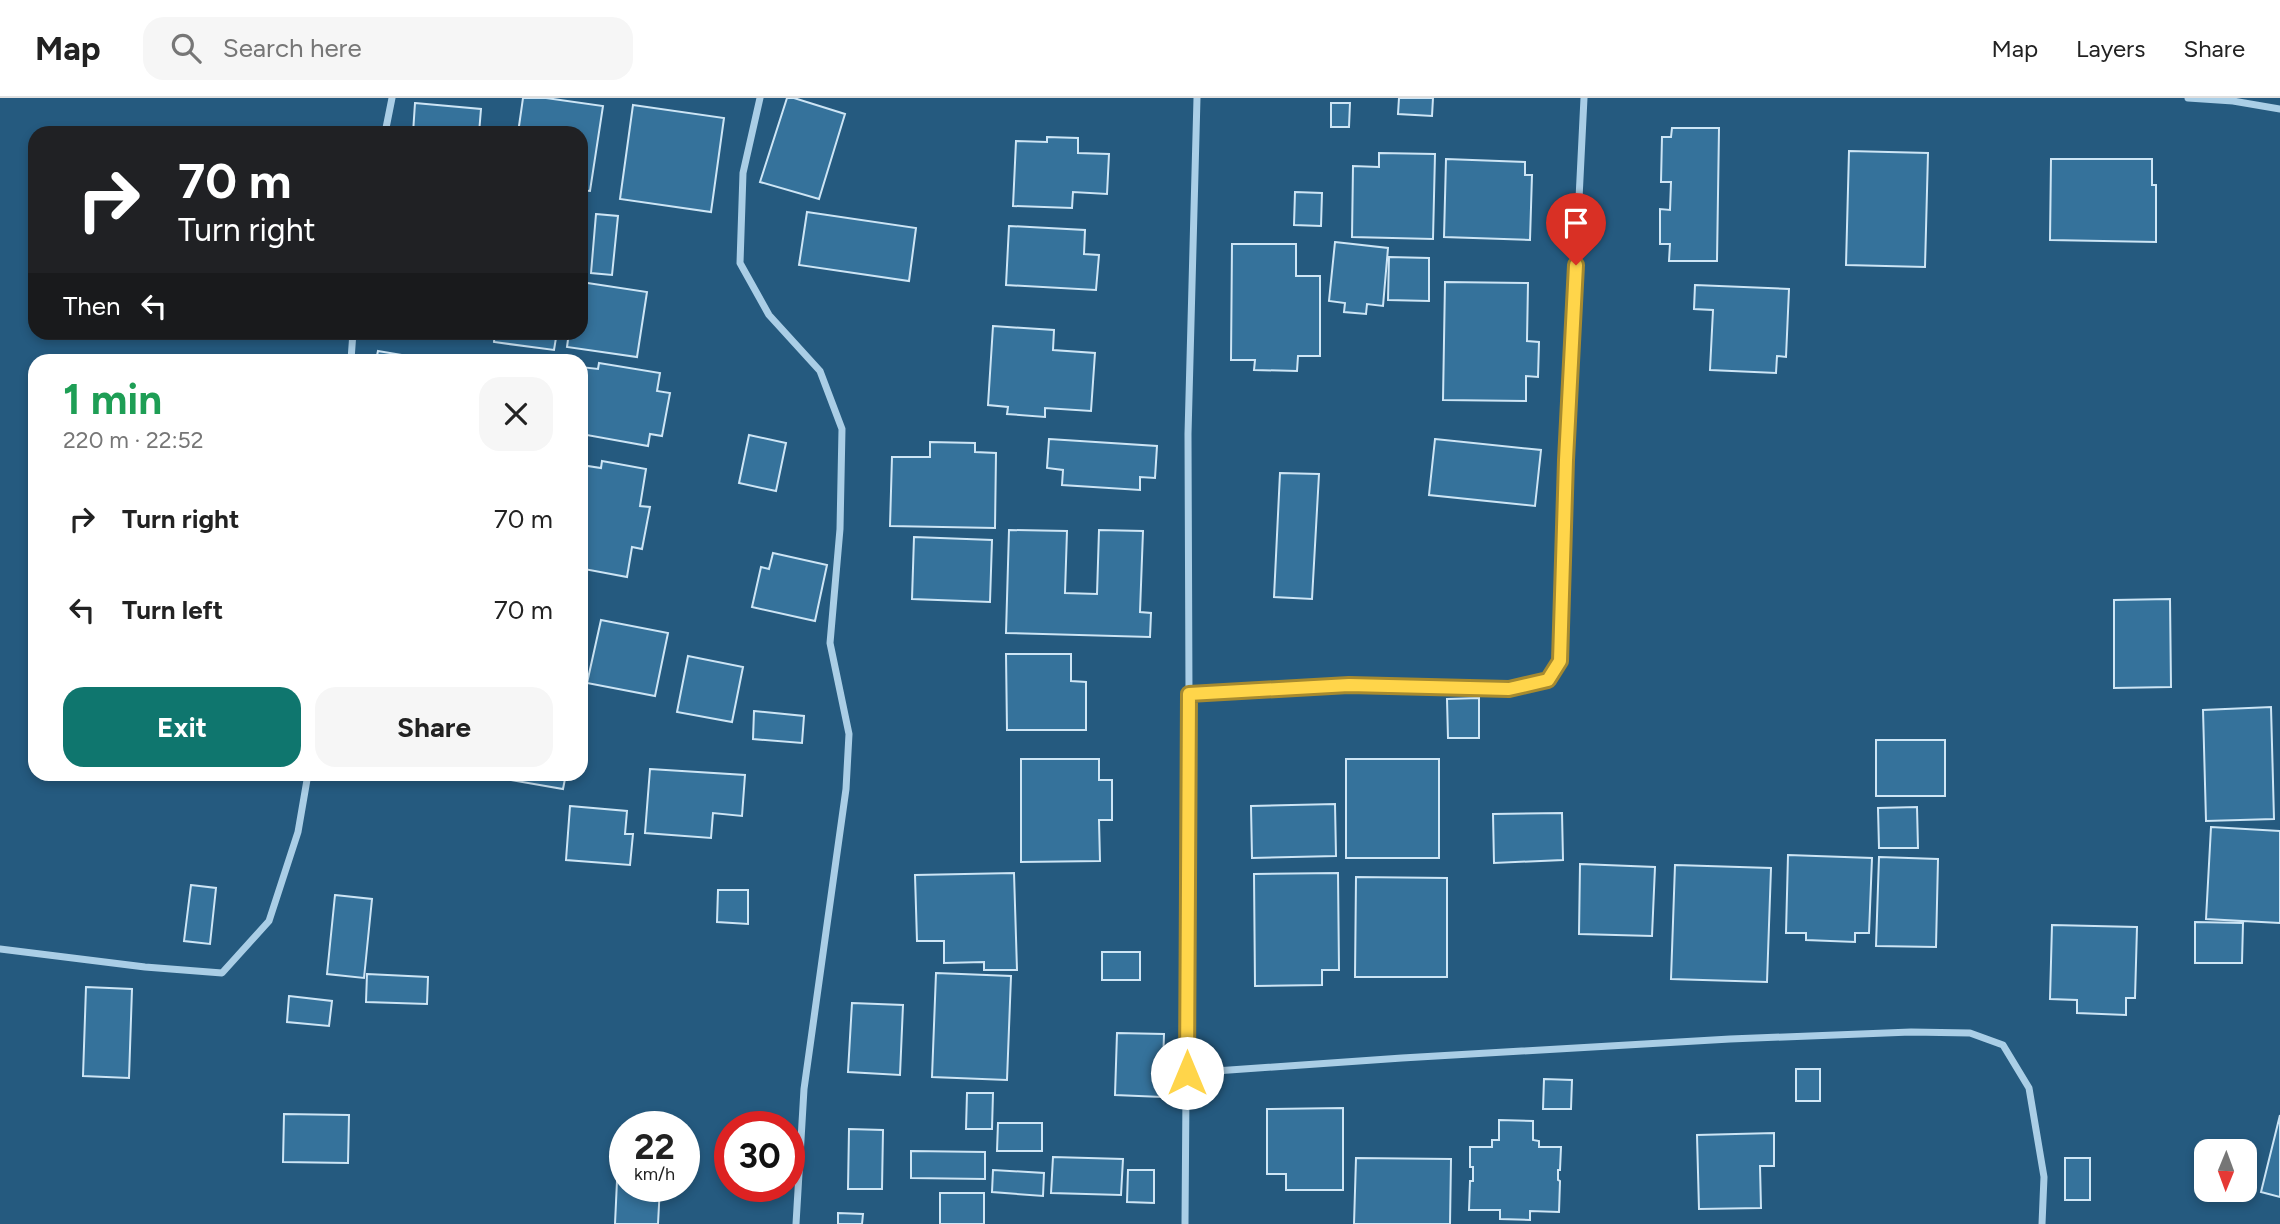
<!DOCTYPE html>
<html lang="en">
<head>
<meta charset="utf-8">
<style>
  body { margin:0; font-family:Figtree,sans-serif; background:#f6f6f6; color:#222; height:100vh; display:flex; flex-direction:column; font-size:26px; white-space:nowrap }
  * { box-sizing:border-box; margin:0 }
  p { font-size:23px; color:#767676 }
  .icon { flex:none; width:38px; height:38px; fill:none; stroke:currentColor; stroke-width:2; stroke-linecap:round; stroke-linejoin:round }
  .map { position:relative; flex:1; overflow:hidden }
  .details { position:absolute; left:28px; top:256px; width:560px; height:427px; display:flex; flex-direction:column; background:#fff; border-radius:21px; box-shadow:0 4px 10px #0003 }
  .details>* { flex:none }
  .guide { position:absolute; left:28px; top:28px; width:560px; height:214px; border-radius:21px; box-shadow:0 4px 10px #0003; background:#202124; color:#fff; overflow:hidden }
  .needle { width:46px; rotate:181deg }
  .buttons { position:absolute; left:2194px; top:1041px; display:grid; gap:14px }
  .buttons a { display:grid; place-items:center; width:63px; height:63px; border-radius:14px; background:#fff; box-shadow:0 4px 10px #0003; font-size:35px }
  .speed { position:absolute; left:609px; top:1013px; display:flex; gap:14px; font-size:35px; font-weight:700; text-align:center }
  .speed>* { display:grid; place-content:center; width:91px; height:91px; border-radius:50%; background:#fff; box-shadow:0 4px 10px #0003; line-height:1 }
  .speed small { font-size:18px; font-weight:400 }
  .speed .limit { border:10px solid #d22; background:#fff; color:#111 }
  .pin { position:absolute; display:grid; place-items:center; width:60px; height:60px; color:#fff; margin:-72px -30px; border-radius:50% 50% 50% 0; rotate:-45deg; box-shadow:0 0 7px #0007 }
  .pin .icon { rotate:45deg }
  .me { position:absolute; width:77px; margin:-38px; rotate:0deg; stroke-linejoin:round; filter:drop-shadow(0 0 5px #0008) }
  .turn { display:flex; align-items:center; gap:24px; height:147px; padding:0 35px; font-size:32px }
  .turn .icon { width:91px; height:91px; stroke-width:2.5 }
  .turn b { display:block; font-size:49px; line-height:60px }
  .then { display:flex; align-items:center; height:66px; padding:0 35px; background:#0003; gap:14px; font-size:26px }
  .round { display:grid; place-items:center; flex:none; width:74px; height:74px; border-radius:21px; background:#f6f6f6 }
  .summary { display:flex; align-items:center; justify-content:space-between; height:119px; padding:0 35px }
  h1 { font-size:42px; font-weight:700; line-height:52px; color:#1e9e55 }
  .button { display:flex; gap:14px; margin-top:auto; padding:14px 35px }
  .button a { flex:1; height:80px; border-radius:21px; background:#0f766e; color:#fff; font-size:28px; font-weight:700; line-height:80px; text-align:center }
  .button a+a { background:#f6f6f6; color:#222 }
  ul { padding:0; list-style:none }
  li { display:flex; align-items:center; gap:21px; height:91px; padding:0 35px }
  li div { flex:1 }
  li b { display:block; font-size:26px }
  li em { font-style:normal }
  header { display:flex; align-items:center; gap:42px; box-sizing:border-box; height:98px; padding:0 35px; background:#fff; border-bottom:2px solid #e0e0e0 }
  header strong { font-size:33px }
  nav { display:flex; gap:38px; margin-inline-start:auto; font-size:24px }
  .search { width:490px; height:63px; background:#f6f6f6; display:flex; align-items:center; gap:18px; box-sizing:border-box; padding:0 24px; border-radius:21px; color:#767676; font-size:26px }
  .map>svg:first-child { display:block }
  .building { fill:#35729b; stroke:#cde5f5; stroke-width:2 }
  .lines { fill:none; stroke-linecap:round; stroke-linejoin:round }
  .minor { stroke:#aacee6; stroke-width:7 }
  .route-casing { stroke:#a68a30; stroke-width:18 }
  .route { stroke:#ffd54a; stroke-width:12 }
</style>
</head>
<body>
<header>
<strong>Map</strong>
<div class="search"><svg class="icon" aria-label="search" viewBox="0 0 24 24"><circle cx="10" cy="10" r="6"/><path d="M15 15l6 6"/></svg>Search here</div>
<nav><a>Map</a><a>Layers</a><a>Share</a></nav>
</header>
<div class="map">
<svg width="2280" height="1126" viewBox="0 0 2280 1126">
  <rect width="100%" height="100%" fill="#255a7f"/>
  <path class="building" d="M 523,0 L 546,0 L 603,8 L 590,93 L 581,92 L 581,35 L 518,35 Z
    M 787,0 L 794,0 L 845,16 L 819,101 L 760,84 Z
    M 1399,0 L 1433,0 L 1432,18 L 1398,16 Z
    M 415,5 L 481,11 L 479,35 L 413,35 Z
    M 1331,5 L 1350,5 L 1349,29 L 1331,29 Z
    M 633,7 L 724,20 L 711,114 L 620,101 Z
    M 1672,30 L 1719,30 L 1717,163 L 1669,163 L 1670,146 L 1660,146 L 1660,111 L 1670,112 L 1671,84 L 1661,84 L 1662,39 L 1671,39 Z
    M 1047,39 L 1078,40 L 1078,55 L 1109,56 L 1107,96 L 1073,94 L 1072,110 L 1013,108 L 1016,43 L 1047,44 Z
    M 1849,53 L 1928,55 L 1925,169 L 1846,167 Z
    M 1379,55 L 1435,56 L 1433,141 L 1352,139 L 1353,68 L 1379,69 Z
    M 1446,61 L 1525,64 L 1525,77 L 1532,77 L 1530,142 L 1444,139 Z
    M 2051,61 L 2152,61 L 2152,87 L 2156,87 L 2156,144 L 2050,142 Z
    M 1295,94 L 1322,95 L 1321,128 L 1294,127 Z
    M 807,114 L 916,130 L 909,183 L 799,167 Z
    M 596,116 L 618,118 L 612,177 L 591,175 Z
    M 1009,128 L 1085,132 L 1084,156 L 1099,157 L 1096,192 L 1006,187 Z
    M 1335,144 L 1388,150 L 1383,208 L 1367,206 L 1366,216 L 1344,214 L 1345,205 L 1329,203 Z
    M 1232,146 L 1296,146 L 1296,178 L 1320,178 L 1320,258 L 1298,258 L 1297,273 L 1254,272 L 1255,262 L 1231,262 Z
    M 1389,159 L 1429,160 L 1429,203 L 1388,202 Z
    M 581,184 L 647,194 L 637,259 L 567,249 L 569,234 L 581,234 Z
    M 1445,184 L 1528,185 L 1527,243 L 1539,244 L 1538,279 L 1526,278 L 1526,303 L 1443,302 Z
    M 1695,187 L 1789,191 L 1786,259 L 1777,258 L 1776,275 L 1710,272 L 1713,212 L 1694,211 Z
    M 993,228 L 1054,232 L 1053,252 L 1095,255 L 1091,313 L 1045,310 L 1045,319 L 1007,316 L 1008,309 L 988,307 Z
    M 495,234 L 557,234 L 554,252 L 494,244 Z
    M 378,253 L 408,258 L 407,262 L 376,262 Z
    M 599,265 L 660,275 L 657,293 L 670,295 L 662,338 L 650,336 L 648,348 L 581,336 L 581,269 L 598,271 Z
    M 749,337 L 786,345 L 776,393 L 739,385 Z
    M 1049,341 L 1157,348 L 1155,380 L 1140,379 L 1140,392 L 1062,387 L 1063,372 L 1047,370 Z
    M 1435,341 L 1541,352 L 1535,408 L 1429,397 Z
    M 930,344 L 975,345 L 975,354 L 996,355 L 995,430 L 890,428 L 892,359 L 930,359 Z
    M 602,363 L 646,371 L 640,408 L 650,409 L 642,451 L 632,449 L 627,479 L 584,471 L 584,468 L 581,467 L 581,367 L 601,370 Z
    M 1280,375 L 1319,376 L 1312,501 L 1274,499 Z
    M 1009,432 L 1067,433 L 1065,495 L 1097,496 L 1099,432 L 1143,433 L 1140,514 L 1151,515 L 1150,539 L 1006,535 Z
    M 914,439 L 992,442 L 990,504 L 912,501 Z
    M 773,455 L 827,467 L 815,523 L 752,509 L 761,469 L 769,471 Z
    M 2170,501 L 2171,589 L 2114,590 L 2114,502 Z
    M 601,522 L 668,535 L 655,598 L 587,585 Z
    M 1006,556 L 1071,556 L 1071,583 L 1086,584 L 1086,632 L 1007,632 Z
    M 688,558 L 743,569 L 732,624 L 677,614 Z
    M 1479,600 L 1479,640 L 1448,640 L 1447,601 Z
    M 2271,609 L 2274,721 L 2206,723 L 2203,612 Z
    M 754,613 L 804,618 L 802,645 L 753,641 Z
    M 1876,642 L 1945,642 L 1945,698 L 1876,698 Z
    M 1021,661 L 1099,661 L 1099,682 L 1112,682 L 1112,722 L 1099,722 L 1100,763 L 1021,764 Z
    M 1346,661 L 1439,661 L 1439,760 L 1346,760 Z
    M 650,671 L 745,677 L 742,718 L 713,715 L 711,740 L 645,735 Z
    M 488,676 L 566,676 L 563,691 L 488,678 Z
    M 1335,706 L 1336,758 L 1252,760 L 1251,708 Z
    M 570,708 L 627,713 L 625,736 L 633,736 L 630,767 L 566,762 Z
    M 1917,709 L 1918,750 L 1879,750 L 1878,710 Z
    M 1562,715 L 1563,762 L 1494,765 L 1493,716 Z
    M 2211,729 L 2280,733 L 2280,825 L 2206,821 Z
    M 1788,757 L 1872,760 L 1869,835 L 1855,835 L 1855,844 L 1806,842 L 1806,835 L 1786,835 Z
    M 1879,759 L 1938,761 L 1936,849 L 1876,848 Z
    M 1580,766 L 1655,769 L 1652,838 L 1579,836 Z
    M 1675,767 L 1771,770 L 1767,884 L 1671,881 Z
    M 1014,775 L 1017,872 L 984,872 L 984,864 L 944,865 L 944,843 L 917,843 L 915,777 Z
    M 1338,775 L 1339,872 L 1322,872 L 1322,887 L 1255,888 L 1254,776 Z
    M 1356,779 L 1447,780 L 1447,879 L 1355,879 Z
    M 191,787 L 216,790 L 210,846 L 184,843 Z
    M 718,792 L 748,792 L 748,826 L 717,824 Z
    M 335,797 L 372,801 L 364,880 L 327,876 Z
    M 2195,824 L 2243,825 L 2242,865 L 2195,865 Z
    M 2052,827 L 2137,829 L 2135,900 L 2126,900 L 2126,917 L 2077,915 L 2077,902 L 2050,901 Z
    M 1102,854 L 1140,854 L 1140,882 L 1102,882 Z
    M 936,875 L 1011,878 L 1007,982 L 932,979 Z
    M 367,876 L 428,879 L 427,906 L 366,904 Z
    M 86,889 L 132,891 L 129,980 L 83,978 Z
    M 289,898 L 332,903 L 329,928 L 287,924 Z
    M 852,905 L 903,907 L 900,977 L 848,974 Z
    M 1117,935 L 1164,936 L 1162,999 L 1115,997 Z
    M 1796,971 L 1820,971 L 1820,1003 L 1796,1003 Z
    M 1544,981 L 1572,982 L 1571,1011 L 1543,1011 Z
    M 967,995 L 993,995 L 992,1031 L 966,1031 Z
    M 1343,1010 L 1343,1092 L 1286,1092 L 1286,1076 L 1267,1076 L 1267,1011 Z
    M 284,1016 L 349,1017 L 348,1065 L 283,1064 Z
    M 2280,1017 L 2280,1099 L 2261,1094 Z
    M 1499,1022 L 1533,1023 L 1533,1042 L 1539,1043 L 1539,1049 L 1561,1049 L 1560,1072 L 1558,1072 L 1558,1082 L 1560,1083 L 1559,1114 L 1530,1113 L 1530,1122 L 1500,1121 L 1500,1112 L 1469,1112 L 1470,1083 L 1473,1083 L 1473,1069 L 1470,1069 L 1470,1049 L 1492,1049 L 1492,1042 L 1499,1042 Z
    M 998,1025 L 1042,1025 L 1042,1053 L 997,1053 Z
    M 849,1031 L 883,1032 L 882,1091 L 848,1091 Z
    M 1774,1035 L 1774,1068 L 1760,1068 L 1761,1110 L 1699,1111 L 1697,1037 Z
    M 722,1044 L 730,1045 L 730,1071 L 721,1071 Z
    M 911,1053 L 985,1054 L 985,1081 L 911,1080 Z
    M 1053,1059 L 1123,1061 L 1121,1097 L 1051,1095 Z
    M 1356,1060 L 1451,1061 L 1450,1126 L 1354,1126 Z
    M 2065,1060 L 2090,1060 L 2090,1102 L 2065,1102 Z
    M 993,1072 L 1044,1075 L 1043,1098 L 992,1094 Z
    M 1128,1072 L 1154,1072 L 1154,1105 L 1127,1104 Z
    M 617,1083 L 625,1084 L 625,1088 L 660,1088 L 658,1126 L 615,1126 Z
    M 940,1095 L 984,1095 L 984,1126 L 940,1126 Z
    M 838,1115 L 863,1116 L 862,1126 L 838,1126 Z"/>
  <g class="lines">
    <path class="minor" d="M 760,0 L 743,75 L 740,165 L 769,217 L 820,273 L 842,331 L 840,431 L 830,545 L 849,636 L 846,691 L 804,991 L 796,1126
      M 2188,0 L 2233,3 L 2280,11
      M 385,35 L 392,0
      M 351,262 L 353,234
      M 1189,596 L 1349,587 L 1509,591 L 1548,582 L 1560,563 L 1566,362 L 1584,0
      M 0,851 L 145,869 L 222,875 L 269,823 L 298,734 L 308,676
      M 1187,975 L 1402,960 L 1730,941 L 1911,934 L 1970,935 L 2003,947 L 2029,990 L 2044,1079 L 2042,1126
      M 1185,1126 L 1189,596 L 1188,336 L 1197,0"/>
  </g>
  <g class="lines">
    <defs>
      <path id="route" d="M 1187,975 L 1189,596 L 1349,587 L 1509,591 L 1548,582 L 1560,563 L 1566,362 L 1576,167"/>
    </defs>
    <use href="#route" class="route-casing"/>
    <use href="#route" class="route"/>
  </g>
</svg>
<div class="buttons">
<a><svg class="needle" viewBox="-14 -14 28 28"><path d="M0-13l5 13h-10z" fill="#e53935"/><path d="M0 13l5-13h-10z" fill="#767676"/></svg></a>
</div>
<div class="speed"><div>22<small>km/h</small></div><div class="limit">30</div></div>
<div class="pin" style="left:1576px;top:167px;background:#d93025"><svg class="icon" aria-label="arrive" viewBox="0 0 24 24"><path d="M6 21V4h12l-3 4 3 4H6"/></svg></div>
<svg class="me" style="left:1187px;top:975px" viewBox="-20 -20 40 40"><circle r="19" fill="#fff"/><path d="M0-13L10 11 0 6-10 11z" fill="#ffd54a"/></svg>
<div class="guide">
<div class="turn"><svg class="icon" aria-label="right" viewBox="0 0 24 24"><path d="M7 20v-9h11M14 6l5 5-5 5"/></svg><div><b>70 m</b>Turn right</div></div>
<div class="then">Then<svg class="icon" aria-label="left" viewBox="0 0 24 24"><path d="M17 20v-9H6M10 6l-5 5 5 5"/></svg></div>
</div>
<section class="details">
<div class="summary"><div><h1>1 min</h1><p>220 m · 22:52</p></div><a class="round"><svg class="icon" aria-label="close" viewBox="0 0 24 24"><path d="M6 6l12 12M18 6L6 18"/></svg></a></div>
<ul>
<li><svg class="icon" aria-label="right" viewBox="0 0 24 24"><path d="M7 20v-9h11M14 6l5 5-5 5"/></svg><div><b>Turn right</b></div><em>70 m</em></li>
<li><svg class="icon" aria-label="left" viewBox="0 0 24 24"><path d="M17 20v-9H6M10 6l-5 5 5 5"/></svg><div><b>Turn left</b></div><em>70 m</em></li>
</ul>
<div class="button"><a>Exit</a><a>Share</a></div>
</section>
</div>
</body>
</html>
